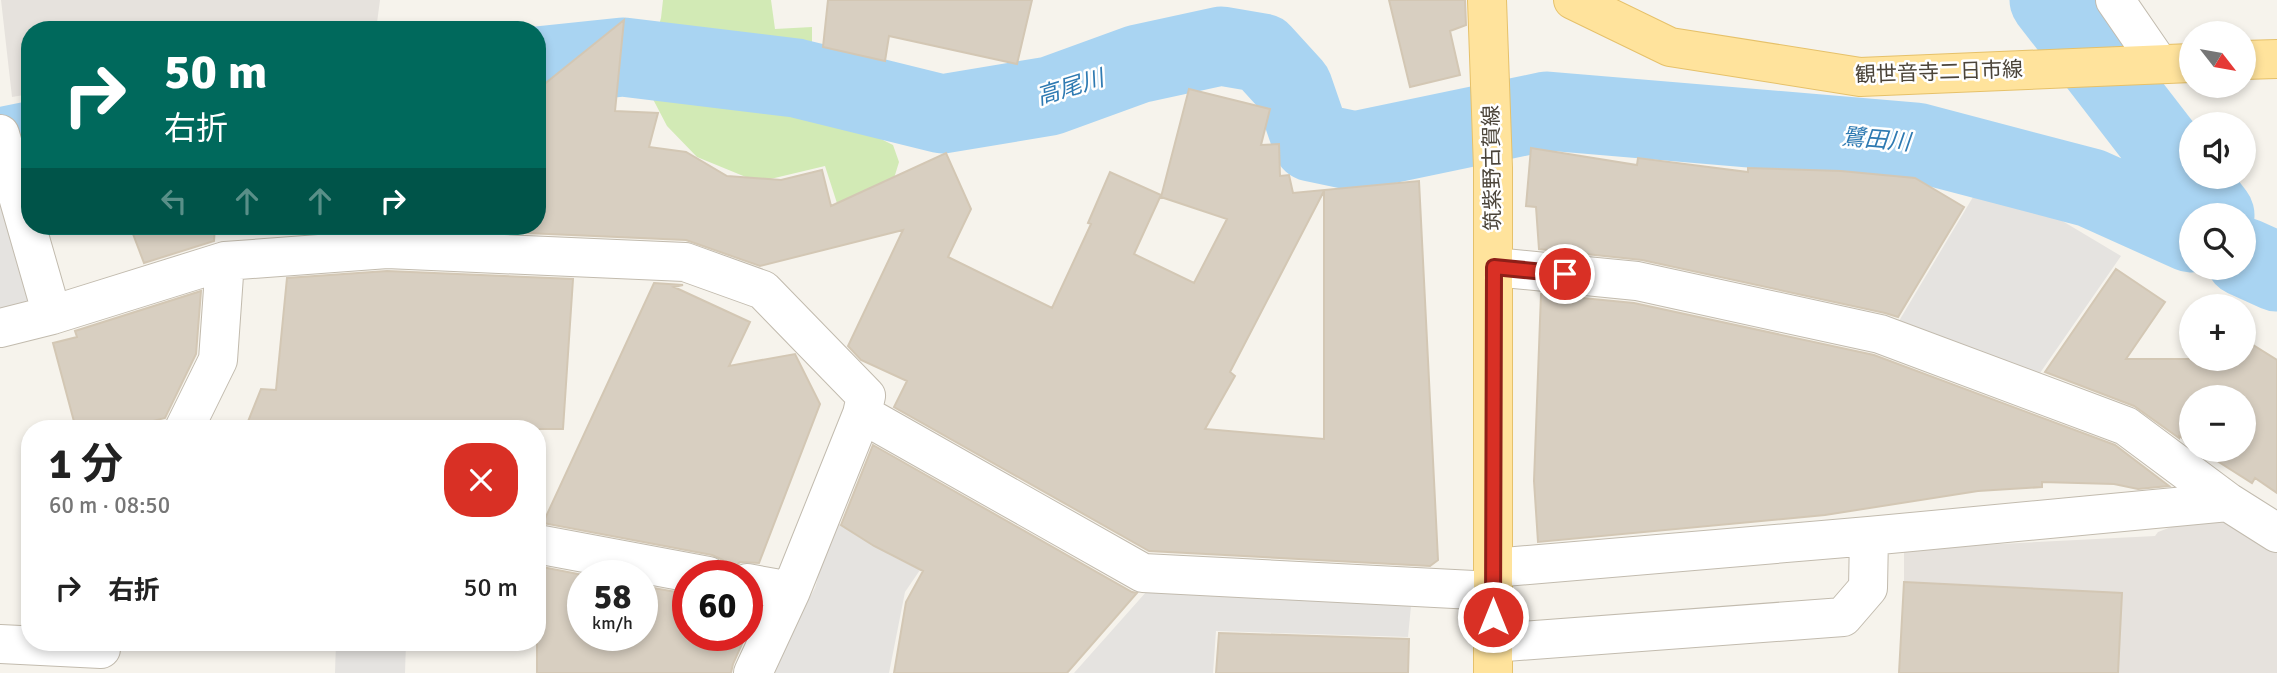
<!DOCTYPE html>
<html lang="ja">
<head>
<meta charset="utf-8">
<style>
  body { margin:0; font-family:Signika,"Noto Sans JP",sans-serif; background:#f6f6f6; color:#222; height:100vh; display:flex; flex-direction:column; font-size:26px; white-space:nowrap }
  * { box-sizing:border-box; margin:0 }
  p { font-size:23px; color:#767676 }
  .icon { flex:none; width:38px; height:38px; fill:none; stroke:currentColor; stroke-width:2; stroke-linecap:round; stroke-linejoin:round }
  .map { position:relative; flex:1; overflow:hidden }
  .details { position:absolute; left:21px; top:420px; width:525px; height:231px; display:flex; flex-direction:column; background:#fff; border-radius:28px; box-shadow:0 4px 10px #0003 }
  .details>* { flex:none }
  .hud { position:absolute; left:21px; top:21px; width:525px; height:214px; border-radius:28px; box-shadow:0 4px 10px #0003; background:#00695c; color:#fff; overflow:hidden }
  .needle { width:46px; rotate:121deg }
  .tools { position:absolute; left:2179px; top:21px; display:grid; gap:14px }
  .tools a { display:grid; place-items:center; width:77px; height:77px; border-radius:50%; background:#fff; box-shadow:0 4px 10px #0003; font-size:35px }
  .speed { position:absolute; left:567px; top:560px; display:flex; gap:14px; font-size:35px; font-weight:700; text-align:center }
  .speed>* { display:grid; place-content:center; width:91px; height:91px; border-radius:50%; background:#fff; box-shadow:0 4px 10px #0003; line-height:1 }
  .speed small { font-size:18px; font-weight:400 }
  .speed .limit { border:10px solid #d22; background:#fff; color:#111 }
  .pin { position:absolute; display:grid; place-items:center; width:60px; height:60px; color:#fff; margin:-30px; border:4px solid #fff; border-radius:50%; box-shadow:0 2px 7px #0007 }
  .me { position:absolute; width:77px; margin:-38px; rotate:0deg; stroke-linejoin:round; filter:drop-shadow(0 0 5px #0008) }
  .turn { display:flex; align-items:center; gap:24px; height:147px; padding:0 28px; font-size:32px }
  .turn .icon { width:91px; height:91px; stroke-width:2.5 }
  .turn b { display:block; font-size:49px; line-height:60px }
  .lanes { display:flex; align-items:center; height:66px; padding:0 28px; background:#0003; justify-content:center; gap:35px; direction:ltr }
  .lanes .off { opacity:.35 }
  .round { display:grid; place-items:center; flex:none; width:74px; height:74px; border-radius:28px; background:#f6f6f6 }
  .head { display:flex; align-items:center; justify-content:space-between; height:119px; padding:0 28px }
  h1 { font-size:42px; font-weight:700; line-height:52px }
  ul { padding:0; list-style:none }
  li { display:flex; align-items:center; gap:21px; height:98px; padding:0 28px }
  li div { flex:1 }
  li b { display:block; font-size:26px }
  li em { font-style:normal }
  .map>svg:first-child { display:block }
  .industrial { fill:#e6e2dd }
  .green { fill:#d2eab5 }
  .parking { fill:#e5e3e0 }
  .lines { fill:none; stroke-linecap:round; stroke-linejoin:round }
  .river { stroke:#a9d4f2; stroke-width:79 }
  .building { fill:#d8cfc1; stroke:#d3c7b4; stroke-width:2; fill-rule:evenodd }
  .minor-casing { stroke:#c2bbae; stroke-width:40 }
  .major-casing { stroke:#e6c16a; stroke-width:40 }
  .minor { stroke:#fff; stroke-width:38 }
  .major { stroke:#ffe39c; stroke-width:38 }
  .route-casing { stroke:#8d1f18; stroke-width:18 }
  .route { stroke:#d93025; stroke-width:12 }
  .labels { text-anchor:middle; stroke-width:5; stroke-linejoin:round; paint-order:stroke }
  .street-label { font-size:21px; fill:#4b4439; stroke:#fff }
  .water-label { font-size:23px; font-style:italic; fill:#2e7ab2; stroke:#fff }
</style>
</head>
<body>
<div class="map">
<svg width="2277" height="673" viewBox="0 0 2277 673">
  <rect width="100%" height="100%" fill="#f6f3ec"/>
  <path class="industrial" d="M 1,0 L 380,0 L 376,30 L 30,30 L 30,94 L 12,97 Z
    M 2203,515 L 2219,519 L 2277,545 L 2277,673 L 2118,673 L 2122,593 L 1904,582 L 1904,549 L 2155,536 L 2158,532 Z"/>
  <path class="green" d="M 663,0 L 771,0 L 775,29 L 812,27 L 812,46 L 845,58 L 874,65 L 888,82 L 867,132 L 893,145 L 899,162 L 887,201 L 845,228 L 825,166 L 758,182 L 697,157 L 667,126 L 643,80 L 661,18 Z"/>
  <path class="parking" d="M 1976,192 L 2044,210 L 2121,256 L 2040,373 L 1893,331 Z
    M 0,194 L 32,304 L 0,312 Z
    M 837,508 L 838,523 L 862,539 L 900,532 L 888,554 L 920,570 L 905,592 L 889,673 L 768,673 L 815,588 Z
    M 1147,591 L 1411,606 L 1408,637 L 1216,631 L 1213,673 L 1074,673 Z
    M 336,642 L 406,642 L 405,673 L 335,673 Z"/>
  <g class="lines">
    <path class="river" d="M 2049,0 L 2215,215
      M 537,66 L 623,57 L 796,78 L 942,114 L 1050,96 L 1138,64 L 1221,46 L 1262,53 L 1293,87 L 1312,142 L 1355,151 L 1547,111 L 1916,142 L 2091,188 L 2191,233
      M 0,147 L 30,141
      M 2244,257 L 2277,272"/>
  </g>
  <path class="building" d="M 828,0 L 1032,0 L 1017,64 L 889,36 L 885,61 L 823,47 Z
    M 1389,0 L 1465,0 L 1466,25 L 1450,31 L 1460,75 L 1410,87 Z
    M 624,20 L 615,111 L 658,113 L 649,147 L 686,152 L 727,176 L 781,180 L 822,170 L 831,206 L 946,153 L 971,209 L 948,257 L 1052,308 L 1091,224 L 1088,223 L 1110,172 L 1161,195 L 1134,254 L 1194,283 L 1227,219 L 1161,197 L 1189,89 L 1270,109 L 1261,145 L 1279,144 L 1280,176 L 1289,175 L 1293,193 L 1419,181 L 1438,560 L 1430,566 L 1149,551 L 894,407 L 907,381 L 861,360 L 848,346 L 903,230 L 760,266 L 686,240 L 388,227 L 291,234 L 291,226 L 537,226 L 537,90 ZM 1324,191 L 1324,439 L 1205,429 L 1235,376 L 1230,372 Z
    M 1531,148 L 1637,165 L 1638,158 L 1748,172 L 1748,168 L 1841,171 L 1915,178 L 1964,207 L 1898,317 L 1885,313 L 1642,260 L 1539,249 L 1536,207 L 1526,206 Z
    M 130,226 L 215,226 L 214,241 L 144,263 Z
    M 2116,269 L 2165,302 L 2126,359 L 2244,359 L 2245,340 L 2277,360 L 2277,493 L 2255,478 L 2252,483 L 2200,450 L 2244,450 L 2244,397 L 2191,397 L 2191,444 L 2179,436 L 2179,438 L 2134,406 L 2045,372 Z
    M 387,271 L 573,279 L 563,429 L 245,429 L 261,389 L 276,390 L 287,278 Z
    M 654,283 L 683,285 L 674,287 L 750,322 L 729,366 L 795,354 L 820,404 L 759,563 L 740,562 L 729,572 L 723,560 L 712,555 L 543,523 Z
    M 201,291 L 196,354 L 165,418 L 122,429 L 76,429 L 53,343 L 77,337 L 75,331 Z
    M 1541,294 L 1634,303 L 1874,355 L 2115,445 L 2169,486 L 2138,489 L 2114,484 L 2042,482 L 2042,487 L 1978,491 L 1825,515 L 1538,542 L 1534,481 Z
    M 873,445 L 1132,592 L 1137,593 L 1067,673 L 894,673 L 906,602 L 923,571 L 874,546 L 841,525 Z
    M 537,566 L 588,576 L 583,576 L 583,635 L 642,635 L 642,586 L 688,594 L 688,635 L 746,635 L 733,664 L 731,673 L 537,673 Z
    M 1904,582 L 2122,593 L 2118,673 L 1899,673 Z
    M 1219,633 L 1409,639 L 1408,673 L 1216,673 Z"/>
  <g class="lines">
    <defs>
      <path id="minor" d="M 2115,0 L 2159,64
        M 0,134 L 52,315
        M 1494,267 L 1637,281 L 1880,334 L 2126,426 L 2228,502 L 2277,533
        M 0,328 L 52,315 L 225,261 L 387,249 L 685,262 L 763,290 L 866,396 L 862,414 L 791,591 L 753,673
        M 862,414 L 1143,573 L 1493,591
        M 184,429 L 218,360 L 225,261
        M 537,544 L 708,576
        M 1493,568 L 1869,536 L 2228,502
        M 747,583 L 791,591
        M 1493,643 L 1843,617 L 1868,588 L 1869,536
        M 0,644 L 101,649"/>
      <path id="major" d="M 1487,0 L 1493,168 L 1493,673
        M 1573,0 L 1670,47 L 1860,77 L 2191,63
        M 2244,60 L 2277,59"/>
    </defs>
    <use href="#minor" class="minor-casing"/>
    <use href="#major" class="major-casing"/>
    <use href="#minor" class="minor"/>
    <use href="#major" class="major"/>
  </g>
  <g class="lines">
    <defs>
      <path id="route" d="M 1493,617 L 1494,267 L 1565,274"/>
    </defs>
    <use href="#route" class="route-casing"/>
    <use href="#route" class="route"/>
  </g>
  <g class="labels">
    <g class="street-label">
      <text transform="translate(1939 72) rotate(-2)" y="7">観世音寺二日市線</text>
      <text transform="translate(1492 168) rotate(-91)" y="7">筑紫野古賀線</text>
    </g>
    <g class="water-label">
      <text transform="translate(1070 87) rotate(-17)" y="8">高尾川</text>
      <text transform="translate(1876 139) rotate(5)" y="8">鷺田川</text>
    </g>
  </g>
</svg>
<div class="tools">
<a><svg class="needle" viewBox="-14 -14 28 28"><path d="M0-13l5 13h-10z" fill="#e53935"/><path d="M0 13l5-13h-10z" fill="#767676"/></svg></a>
<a><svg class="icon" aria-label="sound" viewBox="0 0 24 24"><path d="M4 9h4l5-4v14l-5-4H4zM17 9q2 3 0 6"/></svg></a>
<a><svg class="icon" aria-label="search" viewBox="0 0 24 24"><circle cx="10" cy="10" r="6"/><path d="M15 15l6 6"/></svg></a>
<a>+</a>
<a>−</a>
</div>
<div class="speed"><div>58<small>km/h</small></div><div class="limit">60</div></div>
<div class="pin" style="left:1565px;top:274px;background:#d93025"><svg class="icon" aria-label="arrive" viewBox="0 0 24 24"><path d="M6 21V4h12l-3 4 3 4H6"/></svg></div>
<svg class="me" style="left:1493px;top:617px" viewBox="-20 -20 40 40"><circle r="17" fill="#d93025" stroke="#fff" stroke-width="3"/><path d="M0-11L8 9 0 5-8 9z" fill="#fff"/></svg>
<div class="hud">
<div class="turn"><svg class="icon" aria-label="right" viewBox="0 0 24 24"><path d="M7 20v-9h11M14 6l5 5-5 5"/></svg><div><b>50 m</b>右折</div></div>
<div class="lanes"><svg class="icon off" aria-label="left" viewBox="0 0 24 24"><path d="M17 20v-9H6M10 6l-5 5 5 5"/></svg><svg class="icon off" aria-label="ahead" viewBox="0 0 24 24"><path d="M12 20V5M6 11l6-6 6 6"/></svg><svg class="icon off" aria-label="ahead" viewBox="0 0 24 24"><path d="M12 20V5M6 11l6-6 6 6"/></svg><svg class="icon" aria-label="right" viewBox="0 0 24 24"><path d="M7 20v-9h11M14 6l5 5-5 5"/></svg></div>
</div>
<section class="details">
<div class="head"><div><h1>1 分</h1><p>60 m · 08:50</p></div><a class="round" style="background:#d93025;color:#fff"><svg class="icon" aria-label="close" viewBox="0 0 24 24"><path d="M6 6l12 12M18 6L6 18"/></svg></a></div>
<ul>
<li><svg class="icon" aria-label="right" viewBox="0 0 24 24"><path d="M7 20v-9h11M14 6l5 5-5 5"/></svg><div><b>右折</b></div><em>50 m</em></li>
</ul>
</section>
</div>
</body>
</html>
